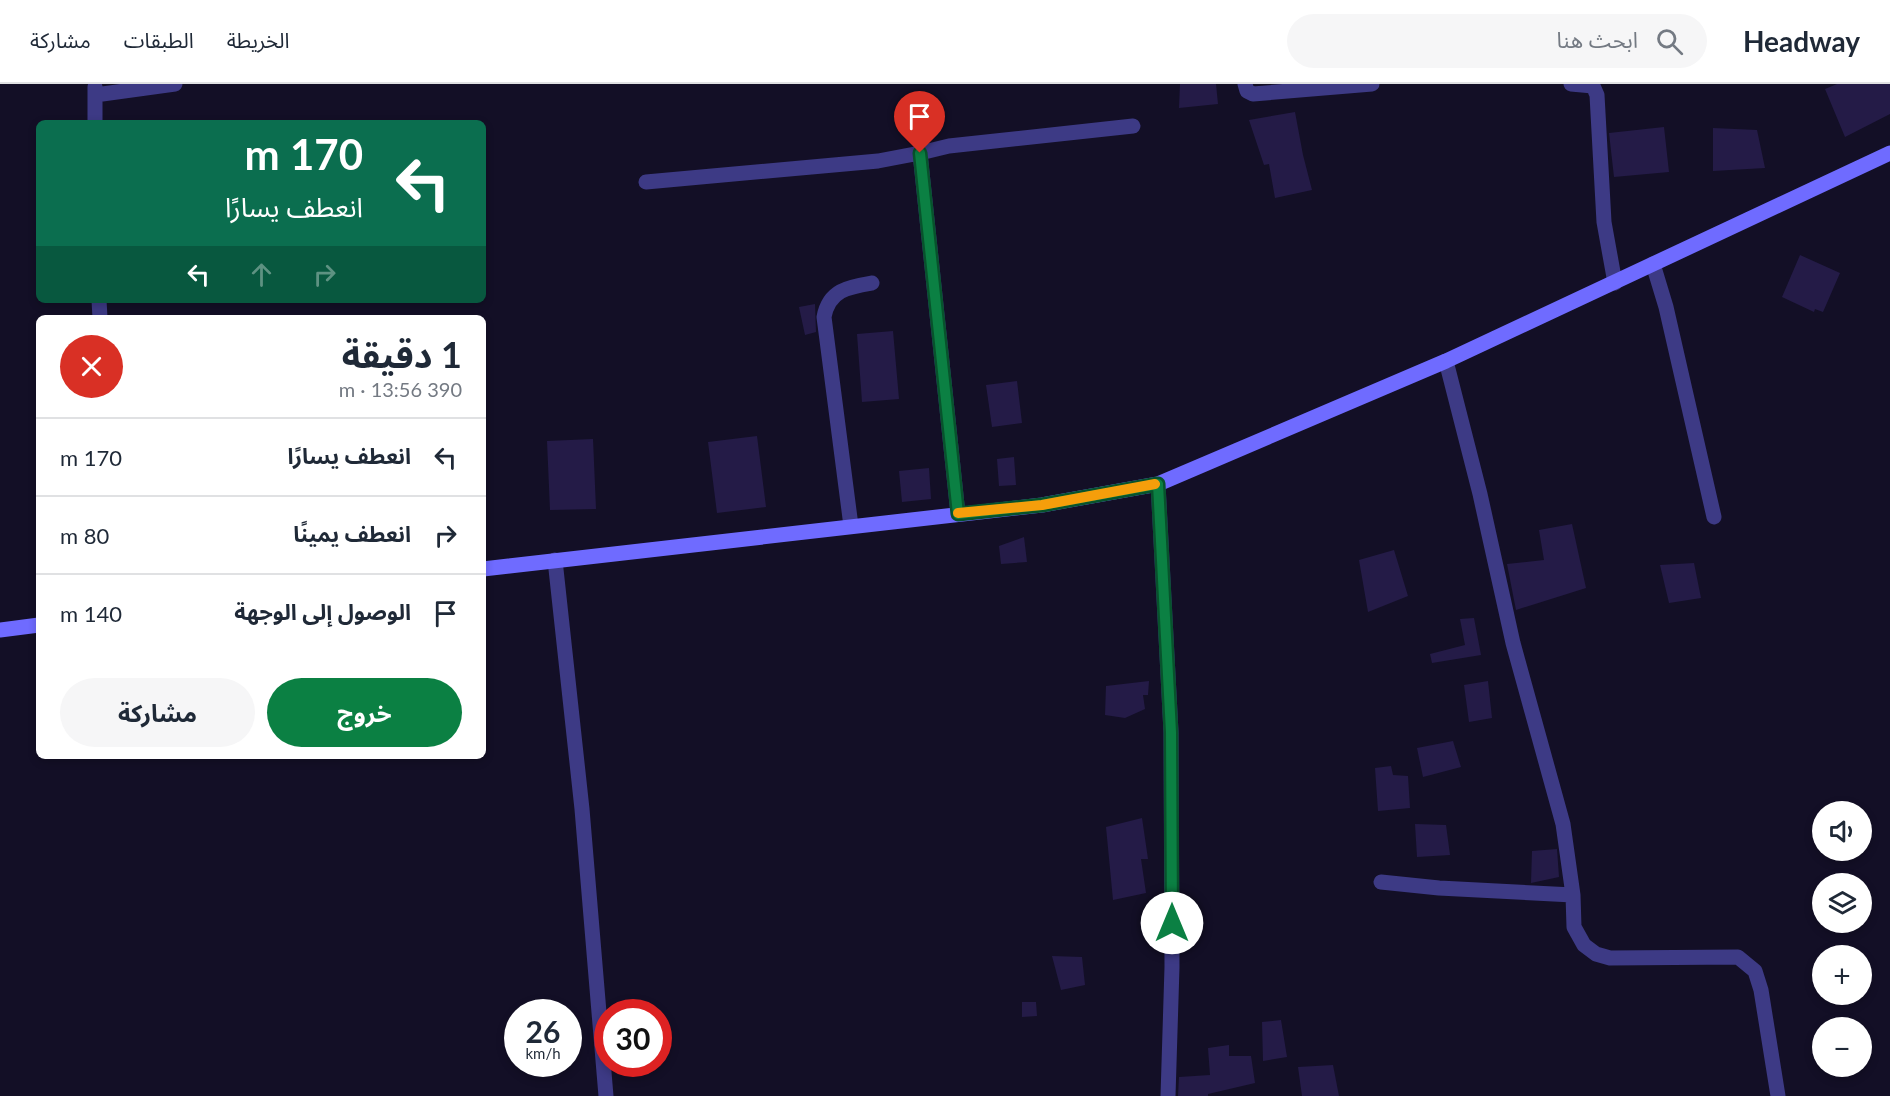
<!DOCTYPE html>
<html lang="ar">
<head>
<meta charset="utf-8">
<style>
  body { margin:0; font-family:Lato,"Noto Sans Arabic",sans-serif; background:#f6f6f7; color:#1f2937; direction:rtl; height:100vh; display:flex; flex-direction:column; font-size:22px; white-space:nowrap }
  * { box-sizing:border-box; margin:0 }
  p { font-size:20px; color:#747a83 }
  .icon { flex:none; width:33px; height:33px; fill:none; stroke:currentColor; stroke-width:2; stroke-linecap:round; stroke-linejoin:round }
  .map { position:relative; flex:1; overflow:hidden; direction:ltr }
  .side { position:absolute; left:36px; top:231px; width:450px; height:444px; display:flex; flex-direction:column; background:#fff; border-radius:9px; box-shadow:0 3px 9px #0003; direction:rtl }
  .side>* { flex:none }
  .hud { position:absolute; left:36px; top:36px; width:450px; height:183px; border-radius:9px; box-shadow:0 3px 9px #0003; direction:rtl; background:#0b6e4f; color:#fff; overflow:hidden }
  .fabs { position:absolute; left:1812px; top:717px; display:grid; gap:12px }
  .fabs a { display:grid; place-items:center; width:60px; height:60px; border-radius:50%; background:#fff; box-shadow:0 3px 9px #0003; font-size:30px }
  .speed { position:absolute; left:504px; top:915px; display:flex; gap:12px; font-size:30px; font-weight:700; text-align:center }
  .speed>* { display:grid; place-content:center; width:78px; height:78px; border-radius:50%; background:#fff; box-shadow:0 3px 9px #0003; line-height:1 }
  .speed small { font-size:15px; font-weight:400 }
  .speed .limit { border:9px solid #d22; background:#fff; color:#111 }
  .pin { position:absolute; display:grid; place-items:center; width:51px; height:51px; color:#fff; margin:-62px -26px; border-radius:50% 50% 50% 0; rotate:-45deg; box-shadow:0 0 6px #0007 }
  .pin .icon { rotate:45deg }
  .me { position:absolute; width:66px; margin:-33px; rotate:0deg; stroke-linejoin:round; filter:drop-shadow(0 0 4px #0008) }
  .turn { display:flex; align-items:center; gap:21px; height:126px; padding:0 24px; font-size:27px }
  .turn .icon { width:78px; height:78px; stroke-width:2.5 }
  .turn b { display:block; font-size:42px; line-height:51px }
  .lanes { display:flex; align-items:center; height:57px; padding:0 24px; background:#0003; justify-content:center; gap:30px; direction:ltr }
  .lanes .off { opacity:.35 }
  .round { display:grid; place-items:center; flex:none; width:63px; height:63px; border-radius:32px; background:#f6f6f7 }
  .head { display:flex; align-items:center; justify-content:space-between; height:102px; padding:0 24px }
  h1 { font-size:36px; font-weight:700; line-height:45px }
  .action { display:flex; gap:12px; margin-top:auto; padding:12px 24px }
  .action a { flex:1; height:69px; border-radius:36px; background:#0b8043; color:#fff; font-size:24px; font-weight:700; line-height:69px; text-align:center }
  .action a+a { background:#f6f6f7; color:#1f2937 }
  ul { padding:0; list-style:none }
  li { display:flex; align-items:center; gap:18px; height:78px; padding:0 24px; border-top:2px solid #e0e1e3 }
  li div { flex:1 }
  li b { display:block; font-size:22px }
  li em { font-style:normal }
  header { display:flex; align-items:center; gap:36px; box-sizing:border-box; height:84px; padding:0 30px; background:#fff; border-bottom:2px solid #e0e1e3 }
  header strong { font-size:28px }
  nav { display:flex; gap:33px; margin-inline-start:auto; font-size:21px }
  .search { width:420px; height:54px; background:#f6f6f7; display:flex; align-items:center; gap:15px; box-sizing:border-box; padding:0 21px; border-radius:33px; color:#747a83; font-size:22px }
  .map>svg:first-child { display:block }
  .building { fill:#241b47 }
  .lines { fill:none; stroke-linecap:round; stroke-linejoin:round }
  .street { stroke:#3d3a85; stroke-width:15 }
  .secondary { stroke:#6f6bff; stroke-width:15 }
  .route-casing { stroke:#07532c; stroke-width:15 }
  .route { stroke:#0b8043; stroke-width:10 }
  .slow { stroke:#f59e0b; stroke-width:10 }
</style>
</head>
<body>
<header>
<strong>Headway</strong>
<div class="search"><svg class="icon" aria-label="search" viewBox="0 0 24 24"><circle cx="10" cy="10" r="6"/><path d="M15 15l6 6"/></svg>ابحث هنا</div>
<nav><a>الخريطة</a><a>الطبقات</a><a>مشاركة</a></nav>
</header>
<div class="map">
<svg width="1890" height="1012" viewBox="0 0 1890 1012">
  <rect width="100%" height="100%" fill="#130f26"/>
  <path class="building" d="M 1180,0 L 1216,0 L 1218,20 L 1179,24 Z
    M 1837,0 L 1890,0 L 1890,30 L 1845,53 L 1825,5 Z
    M 1295,28 L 1303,71 L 1312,106 L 1275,114 L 1269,80 L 1264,81 L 1249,36 Z
    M 1664,43 L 1669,88 L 1614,93 L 1609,49 Z
    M 1713,44 L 1757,46 L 1765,84 L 1713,87 Z
    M 1800,171 L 1840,189 L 1823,228 L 1815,225 L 1814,228 L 1782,213 Z
    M 815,220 L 816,248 L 805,251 L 799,223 Z
    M 893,247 L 899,315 L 862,318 L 857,250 Z
    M 1017,297 L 1022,339 L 992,343 L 986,301 Z
    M 757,352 L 766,423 L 717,429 L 708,358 Z
    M 593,355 L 596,425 L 550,426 L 547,357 Z
    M 1014,373 L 1016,401 L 999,402 L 997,375 Z
    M 929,384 L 931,415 L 902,418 L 899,387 Z
    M 1572,440 L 1586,504 L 1516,526 L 1507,480 L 1544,476 L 1539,446 Z
    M 1024,453 L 1027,478 L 1001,480 L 999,462 Z
    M 1394,466 L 1408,512 L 1368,528 L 1359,476 Z
    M 1694,479 L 1701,514 L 1669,519 L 1660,481 Z
    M 1474,534 L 1481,571 L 1432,579 L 1430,570 L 1465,561 L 1460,535 Z
    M 1149,597 L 1148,611 L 1143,611 L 1145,625 L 1125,634 L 1105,631 L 1106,602 Z
    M 1488,597 L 1492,634 L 1469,638 L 1464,601 Z
    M 1453,657 L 1461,683 L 1423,693 L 1417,664 Z
    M 1391,682 L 1393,691 L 1408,692 L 1410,724 L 1378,727 L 1375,684 Z
    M 1142,734 L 1148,775 L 1141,775 L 1146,809 L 1113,816 L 1106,743 Z
    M 1415,740 L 1446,741 L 1450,771 L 1417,773 Z
    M 1557,765 L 1559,793 L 1531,799 L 1532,767 Z
    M 1052,872 L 1082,873 L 1085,901 L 1061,906 Z
    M 1022,918 L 1036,918 L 1037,932 L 1022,933 Z
    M 1281,936 L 1287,973 L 1263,977 L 1262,938 Z
    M 1229,961 L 1229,972 L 1251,972 L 1255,999 L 1208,1010 L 1208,1012 L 1178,1012 L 1179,993 L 1210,991 L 1208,964 Z
    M 1333,981 L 1339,1012 L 1302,1012 L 1298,983 Z"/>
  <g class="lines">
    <path class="street" d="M 1245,0 L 1247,7 L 1253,10 L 1372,0
      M 1571,0 L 1593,2 L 1597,11 L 1604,138 L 1615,199
      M 95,3 L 95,39
      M 95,11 L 175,0
      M 646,98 L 878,77 L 920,69
      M 1653,180 L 1666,223 L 1714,433
      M 99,216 L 100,234
      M 1446,277 L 1480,410 L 1513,559 L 1563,740 L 1573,811 L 1574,843 L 1584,861 L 1596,870 L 1610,874 L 1738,873 L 1755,887 L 1761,906 L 1778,1012
      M 1158,400 L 1171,648 L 1172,883 L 1168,1012
      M 958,430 L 920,69 L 949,62 L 1133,42
      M 851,442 L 824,233 C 829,206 848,203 872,199
      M 555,476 L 582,725 L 606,1012
      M 1381,798 L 1439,804 L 1573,811"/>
    <path class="secondary" d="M 483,485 L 1042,421 L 1158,400 L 1446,277 L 1890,69
      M 0,546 L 39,541"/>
  </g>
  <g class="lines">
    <defs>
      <path id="route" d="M 920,69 L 958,430 L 1042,421 L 1158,400 L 1171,648 L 1172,839"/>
    </defs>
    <use href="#route" class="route-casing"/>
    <use href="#route" class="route"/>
    <path class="slow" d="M 958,429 L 1042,421 L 1155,400"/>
  </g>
</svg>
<div class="fabs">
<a><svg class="icon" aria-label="sound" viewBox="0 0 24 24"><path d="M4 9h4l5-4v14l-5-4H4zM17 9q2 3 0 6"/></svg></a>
<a><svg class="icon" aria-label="layers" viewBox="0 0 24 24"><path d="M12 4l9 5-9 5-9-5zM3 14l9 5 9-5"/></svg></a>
<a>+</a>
<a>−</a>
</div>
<div class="speed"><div>26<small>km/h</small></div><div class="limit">30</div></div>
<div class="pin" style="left:920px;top:69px;background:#d93025"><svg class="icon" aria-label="arrive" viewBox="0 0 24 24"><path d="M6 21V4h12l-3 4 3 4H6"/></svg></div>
<svg class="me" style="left:1172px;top:839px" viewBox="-20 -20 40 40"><circle r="19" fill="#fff"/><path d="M0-13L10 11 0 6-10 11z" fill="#0b8043"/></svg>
<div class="hud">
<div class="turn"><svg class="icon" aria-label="left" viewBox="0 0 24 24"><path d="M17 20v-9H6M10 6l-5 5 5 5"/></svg><div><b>170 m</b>انعطف يسارًا</div></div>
<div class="lanes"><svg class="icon" aria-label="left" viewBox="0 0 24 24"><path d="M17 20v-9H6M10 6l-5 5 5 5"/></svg><svg class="icon off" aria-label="ahead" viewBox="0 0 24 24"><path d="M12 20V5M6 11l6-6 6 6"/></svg><svg class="icon off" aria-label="right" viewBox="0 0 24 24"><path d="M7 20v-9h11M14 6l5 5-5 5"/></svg></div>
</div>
<section class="side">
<div class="head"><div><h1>1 دقيقة</h1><p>390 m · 13:56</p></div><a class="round" style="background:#d93025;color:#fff"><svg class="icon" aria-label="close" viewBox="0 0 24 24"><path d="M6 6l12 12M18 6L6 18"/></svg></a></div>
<ul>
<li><svg class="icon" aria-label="left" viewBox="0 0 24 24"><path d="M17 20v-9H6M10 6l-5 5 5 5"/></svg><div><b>انعطف يسارًا</b></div><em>170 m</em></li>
<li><svg class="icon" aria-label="right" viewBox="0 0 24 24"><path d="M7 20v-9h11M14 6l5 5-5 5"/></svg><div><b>انعطف يمينًا</b></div><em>80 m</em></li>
<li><svg class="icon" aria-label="arrive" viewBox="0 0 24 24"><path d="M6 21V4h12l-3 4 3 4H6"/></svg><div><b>الوصول إلى الوجهة</b></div><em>140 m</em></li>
</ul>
<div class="action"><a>خروج</a><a>مشاركة</a></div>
</section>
</div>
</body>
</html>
